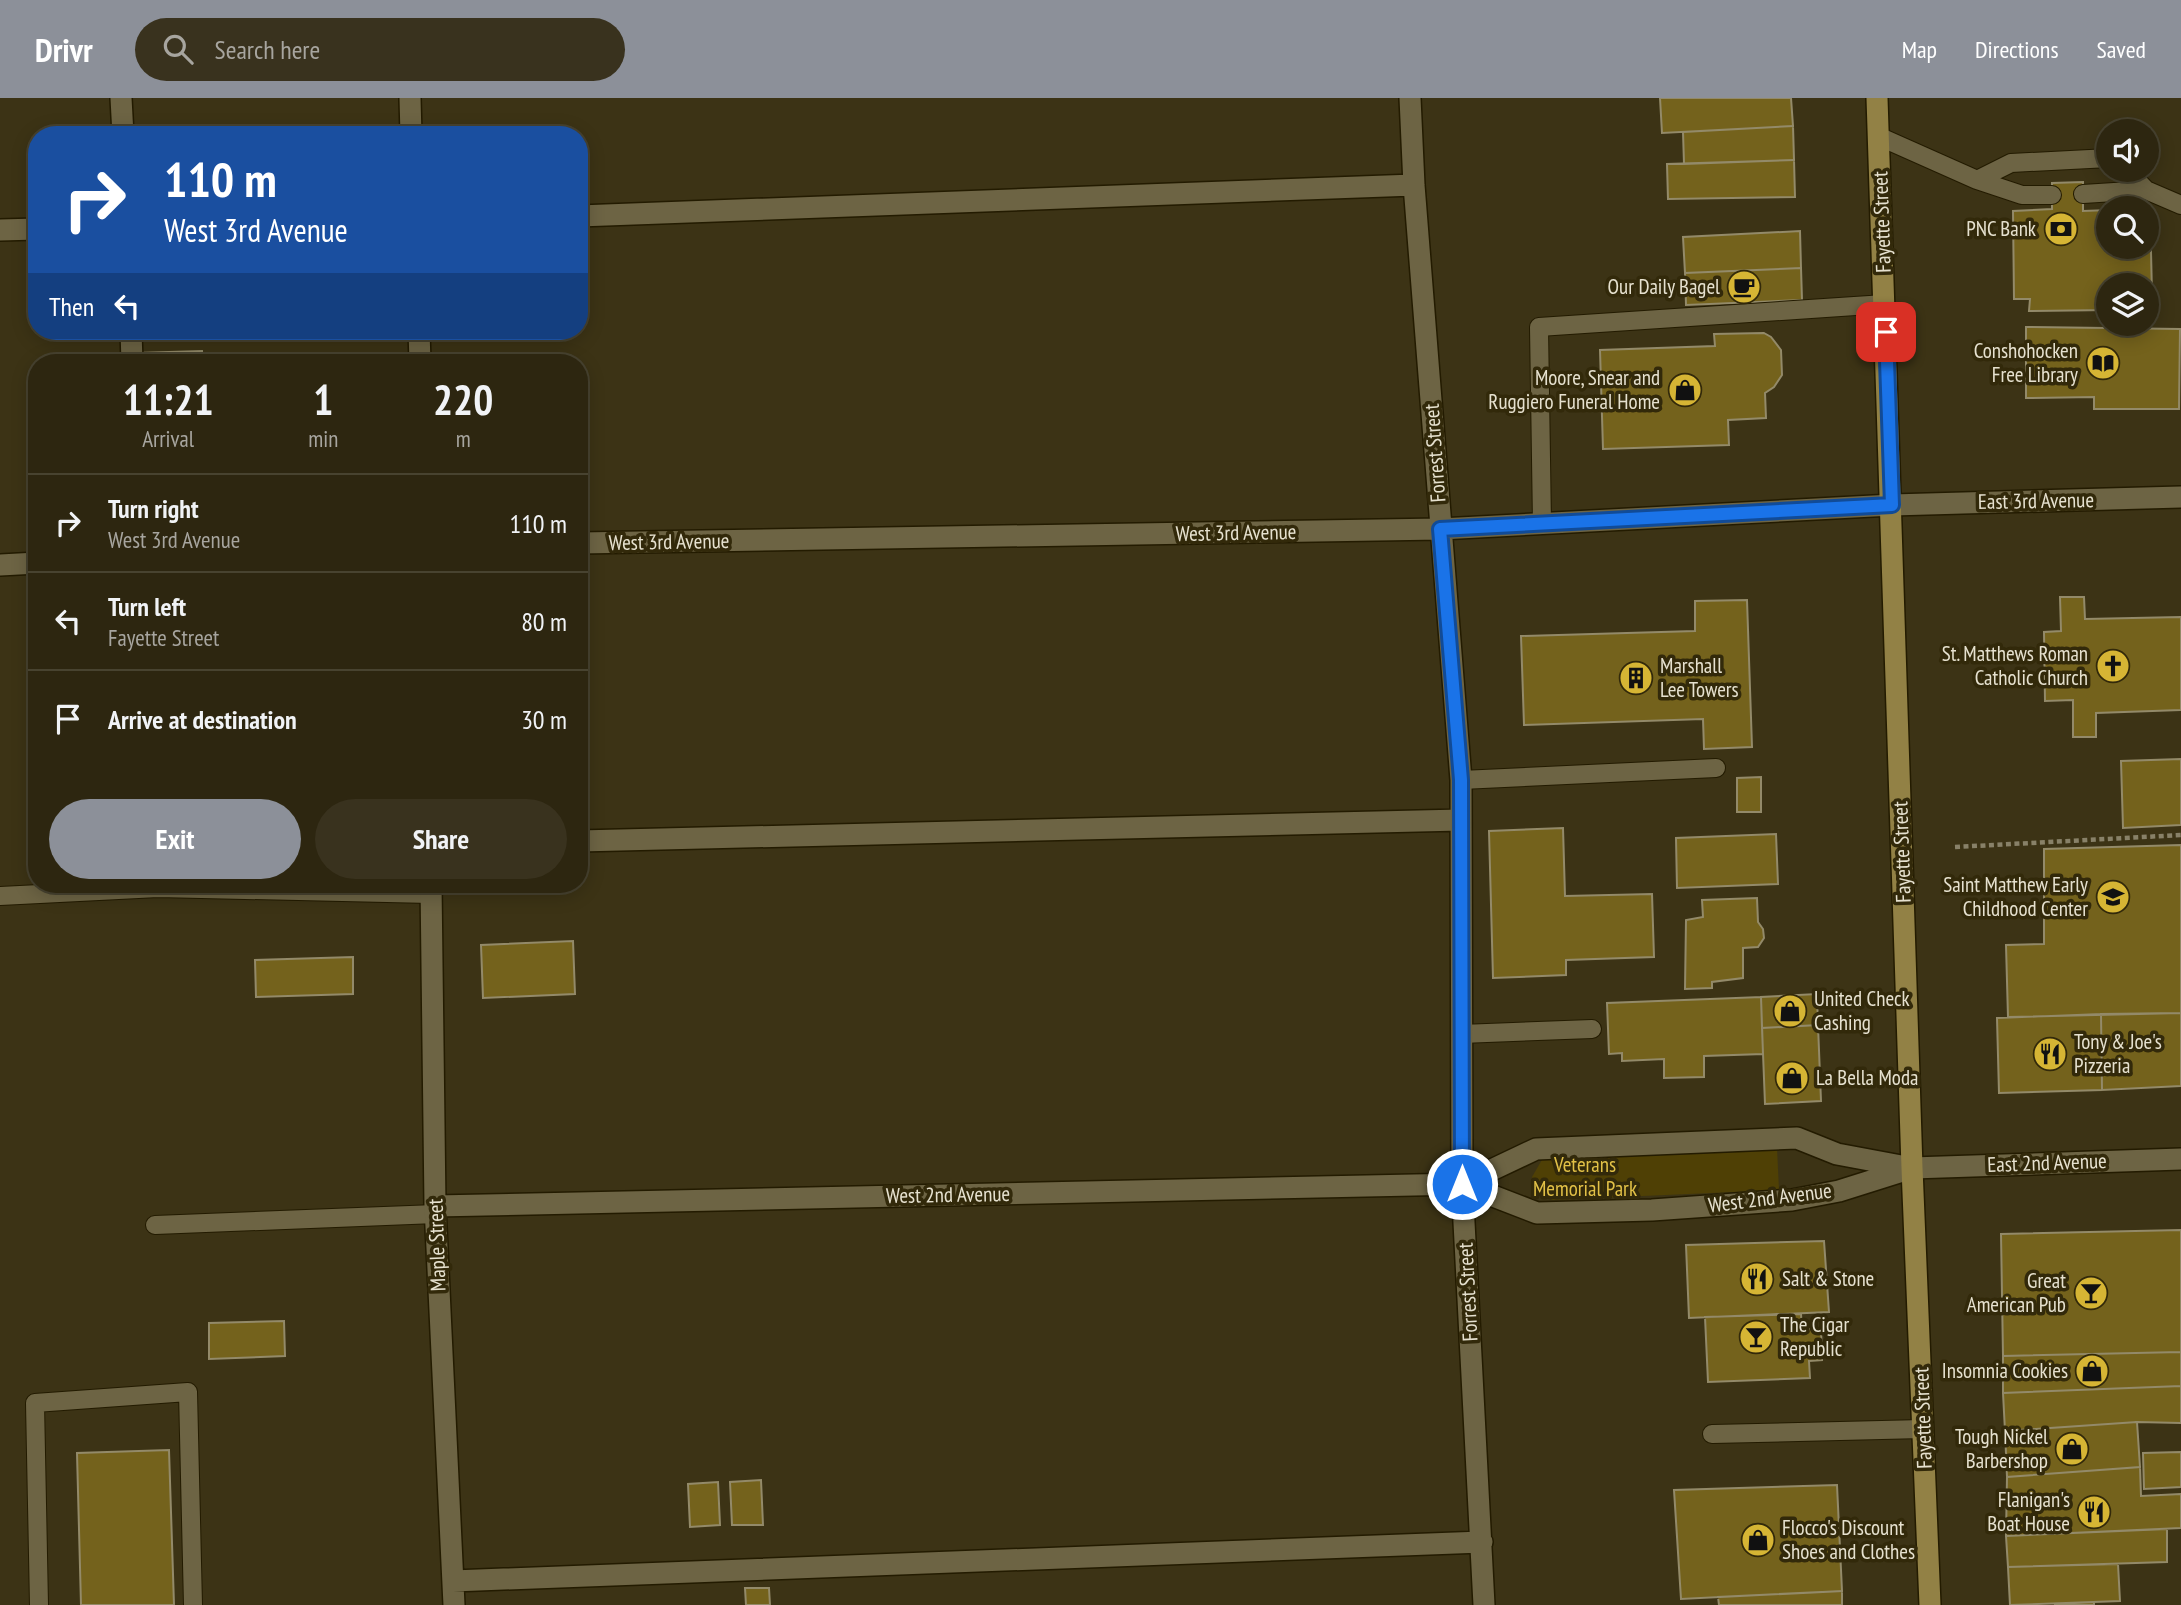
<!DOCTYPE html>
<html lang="en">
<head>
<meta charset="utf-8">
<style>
  body { margin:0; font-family:"PT Sans Narrow",sans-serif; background:#39321e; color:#f1f3f6; height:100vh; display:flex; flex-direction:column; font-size:26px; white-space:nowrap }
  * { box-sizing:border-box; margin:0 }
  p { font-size:23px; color:#a7a59f }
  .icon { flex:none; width:38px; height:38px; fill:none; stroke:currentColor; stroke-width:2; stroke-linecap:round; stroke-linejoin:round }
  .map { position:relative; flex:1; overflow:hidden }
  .sheet { position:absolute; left:28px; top:256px; width:560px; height:539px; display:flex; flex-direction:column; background:#2d2610; border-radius:28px; box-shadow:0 4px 18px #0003,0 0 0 2px #484330 }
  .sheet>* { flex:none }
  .guide { position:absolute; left:28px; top:28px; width:560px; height:214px; border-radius:28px; box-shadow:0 4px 18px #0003,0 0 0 2px #484330; background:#1a4fa0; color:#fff; overflow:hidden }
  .controls { position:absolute; left:2096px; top:21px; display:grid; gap:14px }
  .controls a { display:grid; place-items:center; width:63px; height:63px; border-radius:50%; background:#2d2610; box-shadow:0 4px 18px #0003,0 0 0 2px #484330; font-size:35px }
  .pin { position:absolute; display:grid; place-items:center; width:60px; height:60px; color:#fff; margin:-30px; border-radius:14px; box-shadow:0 4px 10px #0006 }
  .me { position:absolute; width:77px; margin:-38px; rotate:0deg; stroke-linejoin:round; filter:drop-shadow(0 0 5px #0008) }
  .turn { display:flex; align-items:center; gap:24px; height:147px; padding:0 21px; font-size:32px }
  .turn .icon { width:91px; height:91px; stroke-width:2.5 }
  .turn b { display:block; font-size:49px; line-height:60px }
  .then { display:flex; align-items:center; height:66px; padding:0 21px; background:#0003; gap:14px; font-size:26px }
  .eta { display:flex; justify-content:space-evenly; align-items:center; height:119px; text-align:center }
  .eta b { font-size:42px; font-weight:700; line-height:49px }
  .button { display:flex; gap:14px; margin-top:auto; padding:14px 21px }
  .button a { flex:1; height:80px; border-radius:42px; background:#8c9099; color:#fff; font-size:28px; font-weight:700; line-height:80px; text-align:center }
  .button a+a { background:#39321e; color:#f1f3f6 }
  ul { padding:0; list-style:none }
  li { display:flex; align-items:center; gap:21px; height:98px; padding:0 21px; border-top:2px solid #484330 }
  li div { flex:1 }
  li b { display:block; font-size:26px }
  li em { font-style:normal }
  header { display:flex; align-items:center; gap:42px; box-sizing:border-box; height:98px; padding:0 35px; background:#8c9099; color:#fff }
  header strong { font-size:33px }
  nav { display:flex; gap:38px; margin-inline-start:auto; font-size:24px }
  .search { width:490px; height:63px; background:#39321e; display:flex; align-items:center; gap:18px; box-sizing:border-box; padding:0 24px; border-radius:38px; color:#a7a59f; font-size:26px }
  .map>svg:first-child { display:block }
  .green { fill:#4f4005 }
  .building { fill:#74621c; stroke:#938a69; stroke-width:2 }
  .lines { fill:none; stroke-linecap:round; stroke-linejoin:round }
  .service-casing { stroke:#231b00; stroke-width:20 }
  .minor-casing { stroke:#231b00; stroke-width:24 }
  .primary-casing { stroke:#231b00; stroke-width:24 }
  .path { stroke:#888168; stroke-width:4.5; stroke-dasharray:5 3.5; stroke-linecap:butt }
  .service { stroke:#6d6444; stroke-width:18 }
  .minor { stroke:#6d6444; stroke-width:21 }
  .primary { stroke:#928145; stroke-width:21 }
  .route-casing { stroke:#114b97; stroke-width:18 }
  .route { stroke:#1a73e8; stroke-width:12 }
  .labels { text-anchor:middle; stroke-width:7; stroke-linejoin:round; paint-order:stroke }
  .street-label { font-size:21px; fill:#e6e1cf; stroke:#32290a }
  .poi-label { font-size:21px; fill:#e6e1cf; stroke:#32290a; text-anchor:end }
  .park-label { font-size:21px; fill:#e2c147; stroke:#32290a }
</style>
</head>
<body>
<header>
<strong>Drivr</strong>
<div class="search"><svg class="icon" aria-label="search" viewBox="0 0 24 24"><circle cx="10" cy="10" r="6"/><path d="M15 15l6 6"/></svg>Search here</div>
<nav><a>Map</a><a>Directions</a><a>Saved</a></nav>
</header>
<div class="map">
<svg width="2181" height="1507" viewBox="0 0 2181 1507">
  <rect width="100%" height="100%" fill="#3c3315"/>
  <path class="green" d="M 1777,1050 L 1779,1092 L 1552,1102 L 1540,1094 L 1532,1079 L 1543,1060 Z"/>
  <path class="building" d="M 1660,0 L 1791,0 L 1793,28 L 1662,35 Z
    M 1793,28 L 1794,62 L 1684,66 L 1683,34 Z
    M 1794,62 L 1795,99 L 1668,101 L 1667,66 Z
    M 2083,84 L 2083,113 L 2109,112 L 2109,149 L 2147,149 L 2147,111 L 2150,111 L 2152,196 L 2147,196 L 2147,187 L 2109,187 L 2109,212 L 2029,213 L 2030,201 L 2014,201 L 2013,113 L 2052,111 L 2052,85 Z
    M 1800,133 L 1801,170 L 1685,175 L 1683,139 Z
    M 1801,170 L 1802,202 L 1686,207 L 1685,175 Z
    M 2026,229 L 2180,231 L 2179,311 L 2094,311 L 2094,299 L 2026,300 Z
    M 1764,235 L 1771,239 L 1781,252 L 1782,277 L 1774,289 L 1765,295 L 1766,320 L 1728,322 L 1729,347 L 1603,351 L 1600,252 L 1715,248 L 1714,236 Z
    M 202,253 L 203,264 L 136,264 L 136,255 Z
    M 2060,499 L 2084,499 L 2085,521 L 2181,519 L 2181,612 L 2096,615 L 2096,639 L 2073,639 L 2073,602 L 2045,603 L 2044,534 L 2061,533 Z
    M 1747,502 L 1752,649 L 1704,651 L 1703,621 L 1524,627 L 1521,538 L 1695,533 L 1695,503 Z
    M 2181,661 L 2181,727 L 2123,730 L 2121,663 Z
    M 1761,679 L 1761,714 L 1737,714 L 1737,680 Z
    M 1563,730 L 1565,798 L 1652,796 L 1654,859 L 1566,862 L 1566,877 L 1493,880 L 1489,733 Z
    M 1776,736 L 1778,786 L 1677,790 L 1676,740 Z
    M 2181,747 L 2181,915 L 2008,919 L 2006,847 L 2044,846 L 2044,751 Z
    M 1757,800 L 1758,824 L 1763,831 L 1764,840 L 1758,849 L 1743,850 L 1743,880 L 1712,884 L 1712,890 L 1685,891 L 1686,822 L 1703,819 L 1702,802 Z
    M 573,843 L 575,896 L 483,900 L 481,847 Z
    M 353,859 L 353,896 L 256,899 L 255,862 Z
    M 1817,896 L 1818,927 L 1762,930 L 1761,899 Z
    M 1761,899 L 1763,956 L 1704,958 L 1704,979 L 1664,980 L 1664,961 L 1622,963 L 1622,955 L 1609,956 L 1607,905 Z
    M 2181,915 L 2181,988 L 2102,992 L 2101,916 Z
    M 2101,916 L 2102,992 L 1999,995 L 1997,920 Z
    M 1818,927 L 1821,1003 L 1765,1006 L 1762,930 Z
    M 2181,1132 L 2181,1254 L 2003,1258 L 2001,1136 Z
    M 1824,1143 L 1829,1214 L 1689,1220 L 1686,1147 Z
    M 1801,1216 L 1802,1231 L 1821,1230 L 1822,1262 L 1809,1263 L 1810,1280 L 1708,1284 L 1705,1219 Z
    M 284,1223 L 285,1258 L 209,1261 L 209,1225 Z
    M 2181,1254 L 2181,1288 L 2003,1295 L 2003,1258 Z
    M 2181,1288 L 2181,1325 L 2137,1324 L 2005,1333 L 2003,1295 Z
    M 2137,1324 L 2140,1369 L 2007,1379 L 2005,1333 Z
    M 169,1352 L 174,1507 L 81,1507 L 77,1355 Z
    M 2181,1354 L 2181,1389 L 2144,1391 L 2143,1355 Z
    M 2140,1369 L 2141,1398 L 2181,1396 L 2181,1430 L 2006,1438 L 2007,1379 Z
    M 761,1382 L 763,1427 L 732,1427 L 730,1384 Z
    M 718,1384 L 720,1427 L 690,1429 L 688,1386 Z
    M 1837,1387 L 1842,1493 L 1681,1501 L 1674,1392 Z
    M 2167,1431 L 2167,1464 L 2008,1469 L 2006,1438 Z
    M 2118,1466 L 2120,1503 L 2010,1507 L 2008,1469 Z
    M 745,1490 L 769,1490 L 770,1507 L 746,1507 Z
    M 1842,1493 L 1842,1507 L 1719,1507 L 1718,1499 Z
    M 2094,1504 L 2094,1507 L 2055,1507 L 2055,1506 Z"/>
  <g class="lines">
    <defs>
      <path id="service" d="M 1878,38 L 1977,82 L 2011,65 L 2109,60
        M 2127,72 L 2146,92
        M 1977,82 L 2022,97 L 2052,97
        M 2083,96 L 2146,92 L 2181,107
        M 1542,426 L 1539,229 L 1885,206
        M 1461,682 L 1716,670
        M 0,798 L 158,790 L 431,796
        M 1461,936 L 1592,931
        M 155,1127 L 436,1116
        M 1712,1336 L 1923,1331
        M 39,1507 L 35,1305 L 188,1294 L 193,1507"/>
      <path id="minor" d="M 121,0 L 123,37
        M 410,0 L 411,37
        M 1410,0 L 1414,87 L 1461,682 L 1462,1086 L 1484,1507
        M 579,118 L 1414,87
        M 0,132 L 37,131
        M 131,233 L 132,264
        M 419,233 L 420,264
        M 579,445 L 1440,431 L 1892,407 L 2181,399
        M 0,467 L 37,465
        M 579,743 L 1461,722
        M 431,786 L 435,1108 L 454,1507
        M 1462,1086 L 1536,1051 L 1797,1040 L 1837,1056 L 1912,1070 L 2181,1061
        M 435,1108 L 1462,1086 L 1537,1115 L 1652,1112 L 1792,1102 L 1839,1093 L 1912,1070
        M 453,1483 L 1482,1444"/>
      <path id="primary" d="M 1877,0 L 1912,1070 L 1930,1507"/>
    </defs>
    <use href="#service" class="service-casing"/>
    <use href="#minor" class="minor-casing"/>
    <use href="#primary" class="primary-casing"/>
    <path class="path" d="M 1955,749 L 2181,737"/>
    <use href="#service" class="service"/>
    <use href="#minor" class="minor"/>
    <use href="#primary" class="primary"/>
  </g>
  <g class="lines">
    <defs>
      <path id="route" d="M 1462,1086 L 1461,682 L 1440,431 L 1892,407 L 1886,234"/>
    </defs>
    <use href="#route" class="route-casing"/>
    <use href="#route" class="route"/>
  </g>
  <defs>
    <symbol id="bank-disc" viewBox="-11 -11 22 22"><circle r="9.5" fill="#d6b534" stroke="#32290a"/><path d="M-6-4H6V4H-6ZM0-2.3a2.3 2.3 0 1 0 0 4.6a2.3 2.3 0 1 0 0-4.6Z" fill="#111"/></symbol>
    <symbol id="cafe-disc" viewBox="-11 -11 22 22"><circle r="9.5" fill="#d6b534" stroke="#32290a"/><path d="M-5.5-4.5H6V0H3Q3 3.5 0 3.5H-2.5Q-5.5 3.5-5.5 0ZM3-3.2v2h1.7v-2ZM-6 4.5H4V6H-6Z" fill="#111"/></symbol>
    <symbol id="library-disc" viewBox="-11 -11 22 22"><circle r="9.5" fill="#d6b534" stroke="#32290a"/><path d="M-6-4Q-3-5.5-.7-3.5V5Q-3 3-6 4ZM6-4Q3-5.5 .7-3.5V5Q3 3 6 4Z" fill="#111"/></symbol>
    <symbol id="shop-disc" viewBox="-11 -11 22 22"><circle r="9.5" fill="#d6b534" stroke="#32290a"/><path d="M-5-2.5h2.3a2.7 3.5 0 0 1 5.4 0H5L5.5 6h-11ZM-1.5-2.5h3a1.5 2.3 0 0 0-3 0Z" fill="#111"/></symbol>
    <symbol id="church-disc" viewBox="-11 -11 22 22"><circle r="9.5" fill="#d6b534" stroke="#32290a"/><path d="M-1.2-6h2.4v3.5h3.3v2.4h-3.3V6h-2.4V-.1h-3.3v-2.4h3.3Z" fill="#111"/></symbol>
    <symbol id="building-disc" viewBox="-11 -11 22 22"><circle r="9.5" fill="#d6b534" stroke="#32290a"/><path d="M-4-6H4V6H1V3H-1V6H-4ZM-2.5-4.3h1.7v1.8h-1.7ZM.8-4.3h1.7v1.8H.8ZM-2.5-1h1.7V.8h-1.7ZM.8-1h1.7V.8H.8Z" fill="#111"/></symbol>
    <symbol id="school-disc" viewBox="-11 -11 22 22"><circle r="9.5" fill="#d6b534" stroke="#32290a"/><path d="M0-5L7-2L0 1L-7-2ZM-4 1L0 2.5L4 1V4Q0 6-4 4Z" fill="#111"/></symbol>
    <symbol id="restaurant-disc" viewBox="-11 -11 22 22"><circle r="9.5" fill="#d6b534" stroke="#32290a"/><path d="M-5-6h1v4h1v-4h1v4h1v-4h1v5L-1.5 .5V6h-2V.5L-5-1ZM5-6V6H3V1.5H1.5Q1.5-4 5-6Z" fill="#111"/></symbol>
    <symbol id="bar-disc" viewBox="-11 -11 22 22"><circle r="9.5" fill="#d6b534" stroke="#32290a"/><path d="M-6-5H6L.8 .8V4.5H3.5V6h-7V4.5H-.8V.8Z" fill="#111"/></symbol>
  </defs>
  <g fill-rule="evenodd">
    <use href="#bank-disc" x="2042" y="112" width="38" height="38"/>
    <use href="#cafe-disc" x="1725" y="170" width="38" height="38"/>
    <use href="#library-disc" x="2084" y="246" width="38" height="38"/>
    <use href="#shop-disc" x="1666" y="273" width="38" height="38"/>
    <use href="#church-disc" x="2094" y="549" width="38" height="38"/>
    <use href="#building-disc" x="1617" y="561" width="38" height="38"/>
    <use href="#school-disc" x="2094" y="780" width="38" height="38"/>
    <use href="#shop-disc" x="1771" y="894" width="38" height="38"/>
    <use href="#restaurant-disc" x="2031" y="937" width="38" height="38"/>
    <use href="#shop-disc" x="1773" y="961" width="38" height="38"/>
    <use href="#restaurant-disc" x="1738" y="1162" width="38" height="38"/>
    <use href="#bar-disc" x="2072" y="1176" width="38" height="38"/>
    <use href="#bar-disc" x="1737" y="1220" width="38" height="38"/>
    <use href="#shop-disc" x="2073" y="1254" width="38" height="38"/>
    <use href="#shop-disc" x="2053" y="1332" width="38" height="38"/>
    <use href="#restaurant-disc" x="2075" y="1395" width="38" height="38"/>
    <use href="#shop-disc" x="1739" y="1423" width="38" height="38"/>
  </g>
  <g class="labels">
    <g class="street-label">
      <text transform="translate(1882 124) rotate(-92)" y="7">Fayette Street</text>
      <text transform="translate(1435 355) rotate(-94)" y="7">Forrest Street</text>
      <text transform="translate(2036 403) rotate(-1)" y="7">East 3rd Avenue</text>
      <text transform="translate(1236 435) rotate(-1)" y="7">West 3rd Avenue</text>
      <text transform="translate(669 444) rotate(-1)" y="7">West 3rd Avenue</text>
      <text transform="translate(1902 754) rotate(-92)" y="7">Fayette Street</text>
      <text transform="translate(2047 1065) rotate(-2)" y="7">East 2nd Avenue</text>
      <text transform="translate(948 1097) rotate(-1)" y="7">West 2nd Avenue</text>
      <text transform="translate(1770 1100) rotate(-7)" y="7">West 2nd Avenue</text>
      <text transform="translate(437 1147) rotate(-92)" y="7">Maple Street</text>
      <text transform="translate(1468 1194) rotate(-93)" y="7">Forrest Street</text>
      <text transform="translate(1923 1320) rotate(-92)" y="7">Fayette Street</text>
    </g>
    <g class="poi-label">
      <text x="2036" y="138">PNC Bank</text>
      <text x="1720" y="196">Our Daily Bagel</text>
      <text x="2078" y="260">Conshohocken<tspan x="2078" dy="24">Free Library</tspan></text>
      <text x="1660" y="287">Moore, Snear and<tspan x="1660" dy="24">Ruggiero Funeral Home</tspan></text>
      <text x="2088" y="563">St. Matthews Roman<tspan x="2088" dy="24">Catholic Church</tspan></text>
      <text x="1660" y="575" text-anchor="start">Marshall<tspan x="1660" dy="24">Lee Towers</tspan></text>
      <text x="2088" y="794">Saint Matthew Early<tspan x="2088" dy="24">Childhood Center</tspan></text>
      <text x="1814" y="908" text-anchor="start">United Check<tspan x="1814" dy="24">Cashing</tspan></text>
      <text x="2074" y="951" text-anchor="start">Tony &amp; Joe's<tspan x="2074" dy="24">Pizzeria</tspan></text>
      <text x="1816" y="987" text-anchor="start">La Bella Moda</text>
      <text x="1782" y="1188" text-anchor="start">Salt &amp; Stone</text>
      <text x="2066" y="1190">Great<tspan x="2066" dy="24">American Pub</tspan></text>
      <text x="1780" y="1234" text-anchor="start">The Cigar<tspan x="1780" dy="24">Republic</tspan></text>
      <text x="2068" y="1280">Insomnia Cookies</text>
      <text x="2048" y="1346">Tough Nickel<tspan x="2048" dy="24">Barbershop</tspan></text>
      <text x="2070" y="1409">Flanigan's<tspan x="2070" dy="24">Boat House</tspan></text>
      <text x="1782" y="1437" text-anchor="start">Flocco's Discount<tspan x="1782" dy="24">Shoes and Clothes</tspan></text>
    </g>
    <g class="park-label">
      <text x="1585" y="1074">Veterans<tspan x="1585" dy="24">Memorial Park</tspan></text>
    </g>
  </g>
</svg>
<div class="controls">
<a><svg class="icon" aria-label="sound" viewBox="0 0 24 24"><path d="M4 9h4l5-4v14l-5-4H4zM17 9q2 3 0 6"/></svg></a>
<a><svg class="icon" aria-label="search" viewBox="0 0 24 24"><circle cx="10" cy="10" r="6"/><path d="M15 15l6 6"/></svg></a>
<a><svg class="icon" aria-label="layers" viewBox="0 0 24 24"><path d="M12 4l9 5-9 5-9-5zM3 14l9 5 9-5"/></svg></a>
</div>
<div class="pin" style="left:1886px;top:234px;background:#d93025"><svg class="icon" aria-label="arrive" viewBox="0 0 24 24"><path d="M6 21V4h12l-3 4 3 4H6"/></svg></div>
<svg class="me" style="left:1462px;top:1086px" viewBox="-20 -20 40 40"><circle r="17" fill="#1a73e8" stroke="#fff" stroke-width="3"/><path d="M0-11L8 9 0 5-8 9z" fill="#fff"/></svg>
<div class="guide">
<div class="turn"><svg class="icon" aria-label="right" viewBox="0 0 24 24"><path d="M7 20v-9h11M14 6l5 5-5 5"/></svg><div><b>110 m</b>West 3rd Avenue</div></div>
<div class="then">Then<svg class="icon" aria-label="left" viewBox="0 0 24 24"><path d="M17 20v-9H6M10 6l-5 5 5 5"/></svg></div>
</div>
<section class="sheet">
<div class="eta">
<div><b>11:21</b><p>Arrival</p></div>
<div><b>1</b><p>min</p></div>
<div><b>220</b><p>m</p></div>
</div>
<ul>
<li><svg class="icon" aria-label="right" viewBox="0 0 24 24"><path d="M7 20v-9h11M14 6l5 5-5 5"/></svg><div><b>Turn right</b><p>West 3rd Avenue</p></div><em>110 m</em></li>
<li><svg class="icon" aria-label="left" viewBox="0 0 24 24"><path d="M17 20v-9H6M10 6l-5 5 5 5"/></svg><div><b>Turn left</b><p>Fayette Street</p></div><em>80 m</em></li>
<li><svg class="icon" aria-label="arrive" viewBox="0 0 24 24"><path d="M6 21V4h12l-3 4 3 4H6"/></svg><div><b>Arrive at destination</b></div><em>30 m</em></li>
</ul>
<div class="button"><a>Exit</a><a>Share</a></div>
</section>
</div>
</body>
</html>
